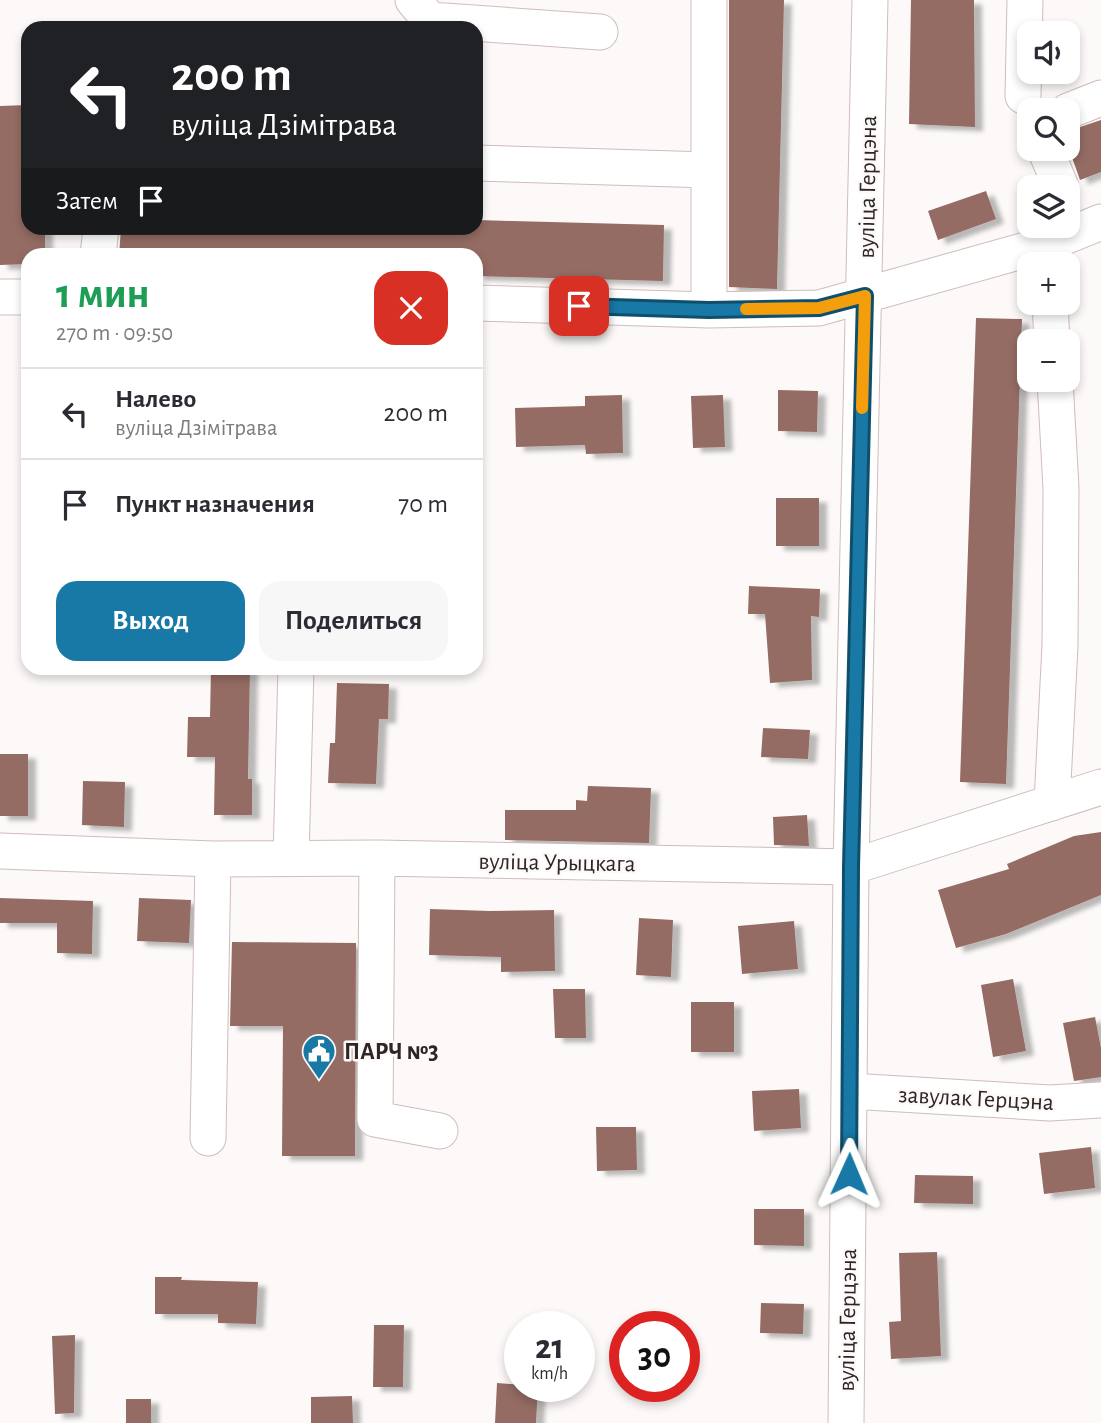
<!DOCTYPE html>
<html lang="ru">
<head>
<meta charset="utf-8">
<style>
  body { margin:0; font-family:"Alegreya Sans",sans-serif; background:#f7f7f7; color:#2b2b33; height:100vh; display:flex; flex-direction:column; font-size:26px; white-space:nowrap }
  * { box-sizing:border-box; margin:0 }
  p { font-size:23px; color:#7c7c81 }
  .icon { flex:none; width:38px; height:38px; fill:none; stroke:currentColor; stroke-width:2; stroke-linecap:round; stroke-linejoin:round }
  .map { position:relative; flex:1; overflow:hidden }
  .sheet { position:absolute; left:21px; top:248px; width:462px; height:427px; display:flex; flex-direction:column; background:#fff; border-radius:21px; box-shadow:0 4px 10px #0003 }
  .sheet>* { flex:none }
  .banner { position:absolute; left:21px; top:21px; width:462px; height:214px; border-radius:21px; box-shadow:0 4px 10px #0003; background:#202124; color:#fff; overflow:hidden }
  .buttons { position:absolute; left:1017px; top:21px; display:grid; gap:14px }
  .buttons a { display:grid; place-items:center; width:63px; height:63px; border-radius:14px; background:#fff; box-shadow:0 4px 10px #0003; font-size:35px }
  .speed { position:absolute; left:504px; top:1311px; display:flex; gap:14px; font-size:35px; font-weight:700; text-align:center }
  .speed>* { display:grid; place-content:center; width:91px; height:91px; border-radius:50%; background:#fff; box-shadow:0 4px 10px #0003; line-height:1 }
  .speed small { font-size:18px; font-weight:400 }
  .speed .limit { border:10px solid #d22; background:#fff; color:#111 }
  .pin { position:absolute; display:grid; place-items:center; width:60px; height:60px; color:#fff; margin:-30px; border-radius:14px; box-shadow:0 4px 10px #0006 }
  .me { position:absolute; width:77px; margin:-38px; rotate:1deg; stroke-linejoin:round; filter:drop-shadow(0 0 5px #0008) }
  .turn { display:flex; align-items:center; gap:24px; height:147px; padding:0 35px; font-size:32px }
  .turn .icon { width:91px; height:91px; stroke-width:2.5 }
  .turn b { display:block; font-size:49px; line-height:60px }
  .then { display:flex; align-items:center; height:66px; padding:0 35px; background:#0003; gap:14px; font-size:26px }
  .round { display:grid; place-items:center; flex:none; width:74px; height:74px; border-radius:21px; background:#f7f7f7 }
  .overview { display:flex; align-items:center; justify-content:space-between; height:119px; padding:0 35px }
  h1 { font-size:42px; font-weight:600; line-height:52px; color:#1e9e55 }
  .action { display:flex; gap:14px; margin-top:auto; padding:14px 35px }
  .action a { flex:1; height:80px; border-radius:21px; background:#1879a6; color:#fff; font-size:28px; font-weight:600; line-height:80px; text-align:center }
  .action a+a { background:#f7f7f7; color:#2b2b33 }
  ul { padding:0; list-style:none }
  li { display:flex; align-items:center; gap:21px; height:91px; padding:0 35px; border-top:2px solid #e1e1e2 }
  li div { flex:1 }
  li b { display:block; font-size:26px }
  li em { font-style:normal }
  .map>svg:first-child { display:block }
  .building { fill:#946c64; filter:url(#shadow) }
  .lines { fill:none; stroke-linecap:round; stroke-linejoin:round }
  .minor-casing { stroke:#cfbdba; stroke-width:37 }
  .minor { stroke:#fff; stroke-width:35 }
  .route-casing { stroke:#104f6c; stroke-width:18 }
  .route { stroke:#1879a6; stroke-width:12 }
  .slow { stroke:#f59e0b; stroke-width:12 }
  .labels { text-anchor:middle; stroke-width:5; stroke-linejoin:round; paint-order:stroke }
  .street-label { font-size:24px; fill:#2d2625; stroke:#fdf9f9 }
  .poi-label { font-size:24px; font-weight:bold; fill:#2d2625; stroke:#fdf9f9; text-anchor:start }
</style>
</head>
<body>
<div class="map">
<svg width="1101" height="1423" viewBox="0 0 1101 1423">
  <defs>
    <filter id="shadow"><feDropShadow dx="8" dy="4.5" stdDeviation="2" flood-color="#0004"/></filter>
  </defs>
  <rect width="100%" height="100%" fill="#fdf9f9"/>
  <path class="building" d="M 729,0 L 784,0 L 777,289 L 729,287 Z
    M 911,0 L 974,0 L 975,127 L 909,124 Z
    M 28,105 L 28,228 L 45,228 L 45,256 L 28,256 L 28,264 L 0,265 L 0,106 Z
    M 1101,120 L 1101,172 L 1080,180 L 1068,146 L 1068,131 Z
    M 986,191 L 996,219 L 938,240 L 928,211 Z
    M 476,220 L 664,225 L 663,281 L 476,276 L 476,256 L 119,256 L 121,228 L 476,228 Z
    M 976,318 L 1022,319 L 1006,784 L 960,782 Z
    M 778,390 L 818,391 L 817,432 L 778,431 Z
    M 622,395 L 623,453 L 586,454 L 585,445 L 516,447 L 515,408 L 585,406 L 585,396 Z
    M 723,395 L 725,447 L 693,448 L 691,396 Z
    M 776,498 L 819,498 L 819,546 L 776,546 Z
    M 749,586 L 820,589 L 819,617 L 811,616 L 812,680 L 770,683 L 765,614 L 748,614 Z
    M 211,668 L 250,668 L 248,779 L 252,779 L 252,815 L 214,815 L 215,757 L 187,757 L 188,717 L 210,717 Z
    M 337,683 L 389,684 L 388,719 L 379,719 L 376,784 L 328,783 L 330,743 L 335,743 Z
    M 763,728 L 810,730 L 808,759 L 761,757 Z
    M 0,754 L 28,754 L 28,816 L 0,816 Z
    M 83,781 L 125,782 L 124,827 L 82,825 Z
    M 588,786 L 651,788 L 649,843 L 505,840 L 505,810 L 576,810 L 576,800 L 587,801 Z
    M 807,815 L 809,846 L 774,845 L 773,817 Z
    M 1101,832 L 1101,895 L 1006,934 L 956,948 L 938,890 L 1009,869 L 1007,864 L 1074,836 Z
    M 0,898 L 93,901 L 92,954 L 57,953 L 57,923 L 0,923 Z
    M 139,898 L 191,900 L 189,943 L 137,941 Z
    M 430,909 L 489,911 L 554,910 L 555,971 L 501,972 L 501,957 L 429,955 Z
    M 639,918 L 673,920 L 671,977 L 636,975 Z
    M 794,921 L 798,969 L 742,974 L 738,926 Z
    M 232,942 L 356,943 L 355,1156 L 282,1156 L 283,1026 L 230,1026 Z
    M 1013,979 L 1026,1051 L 993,1057 L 981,985 Z
    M 553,989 L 585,989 L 586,1038 L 555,1038 Z
    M 691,1002 L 734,1002 L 734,1052 L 691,1052 Z
    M 1095,1017 L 1101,1048 L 1101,1077 L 1074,1081 L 1063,1023 Z
    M 799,1089 L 801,1128 L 754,1131 L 752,1091 Z
    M 596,1127 L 636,1127 L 637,1170 L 597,1171 Z
    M 1091,1147 L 1095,1188 L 1044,1194 L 1039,1153 Z
    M 915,1175 L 973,1176 L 973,1204 L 914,1203 Z
    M 754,1209 L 804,1209 L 804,1246 L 754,1245 Z
    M 937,1252 L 941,1356 L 891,1359 L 889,1322 L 901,1321 L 899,1253 Z
    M 155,1277 L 182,1277 L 181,1280 L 258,1282 L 256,1324 L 218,1323 L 218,1314 L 155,1314 Z
    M 761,1303 L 804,1304 L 803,1334 L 760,1333 Z
    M 374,1325 L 404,1325 L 403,1387 L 373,1387 Z
    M 75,1335 L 74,1413 L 55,1414 L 52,1336 Z
    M 497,1383 L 538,1386 L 536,1423 L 495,1423 Z
    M 352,1396 L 353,1423 L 311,1423 L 311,1397 Z
    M 126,1399 L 151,1399 L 151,1423 L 126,1423 Z"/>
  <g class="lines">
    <defs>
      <path id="minor" d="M 413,0 L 430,20 L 600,32
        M 709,0 L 709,170
        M 1023,96 L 1025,0
        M 1068,111 L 1101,98
        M 1045,149 L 1061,187
        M 476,163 L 709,170 L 709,310
        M 98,256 L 101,228
        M 0,297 L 28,297
        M 476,303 L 709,310 L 819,308 L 1047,244 L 1101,222
        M 1050,303 L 1052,341
        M 1052,803 L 1060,645 L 1061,488 L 1055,380
        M 0,851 L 213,859 L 377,858 L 851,867 L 1101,787
        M 291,858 L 296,668
        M 377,858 L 375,1119 L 440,1131
        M 850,1091 L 1050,1103 L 1101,1100
        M 208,1138 L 213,859
        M 846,1423 L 851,867 L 870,0"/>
    </defs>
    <use href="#minor" class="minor-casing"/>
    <use href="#minor" class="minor"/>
  </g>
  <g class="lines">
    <defs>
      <path id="route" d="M 579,306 L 709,310 L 819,308 L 865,296 L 851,867 L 849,1174"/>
    </defs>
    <use href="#route" class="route-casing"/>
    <use href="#route" class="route"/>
    <path class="slow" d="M 746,309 L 819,308 L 865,296 L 862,408"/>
  </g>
  <defs>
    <symbol id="civic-pin" viewBox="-11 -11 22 30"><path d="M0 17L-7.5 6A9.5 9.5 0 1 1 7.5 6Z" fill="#1879a6" stroke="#fdf9f9"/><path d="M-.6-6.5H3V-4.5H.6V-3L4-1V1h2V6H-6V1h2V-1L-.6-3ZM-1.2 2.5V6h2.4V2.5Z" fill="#fff"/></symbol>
  </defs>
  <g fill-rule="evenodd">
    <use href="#civic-pin" x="300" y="1032" width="38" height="52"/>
  </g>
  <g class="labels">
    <g class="street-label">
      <text transform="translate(867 187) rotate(-89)" y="8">вуліца Герцэна</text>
      <text transform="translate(557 862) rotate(1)" y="8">вуліца Урыцкага</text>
      <text transform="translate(976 1098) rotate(3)" y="8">завулак Герцэна</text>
      <text transform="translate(847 1320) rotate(-89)" y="8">вуліца Герцэна</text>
    </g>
    <g class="poi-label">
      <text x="344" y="1059">ПАРЧ №3</text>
    </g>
  </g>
</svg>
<div class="buttons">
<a><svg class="icon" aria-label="sound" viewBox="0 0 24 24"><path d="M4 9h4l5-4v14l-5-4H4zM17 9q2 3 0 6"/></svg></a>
<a><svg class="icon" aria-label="search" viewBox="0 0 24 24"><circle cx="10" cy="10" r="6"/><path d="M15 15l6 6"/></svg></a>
<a><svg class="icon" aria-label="layers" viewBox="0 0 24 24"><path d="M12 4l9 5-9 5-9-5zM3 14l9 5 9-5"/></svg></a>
<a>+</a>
<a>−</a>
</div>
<div class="speed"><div>21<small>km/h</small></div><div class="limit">30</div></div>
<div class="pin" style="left:579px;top:306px;background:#d93025"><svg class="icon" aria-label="arrive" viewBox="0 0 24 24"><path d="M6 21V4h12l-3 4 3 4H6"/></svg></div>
<svg class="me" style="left:849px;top:1174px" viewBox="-20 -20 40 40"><path d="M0-17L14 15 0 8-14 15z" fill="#1879a6" stroke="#fff" stroke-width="4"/></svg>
<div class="banner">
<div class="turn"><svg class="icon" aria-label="left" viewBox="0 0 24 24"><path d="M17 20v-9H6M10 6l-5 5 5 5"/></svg><div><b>200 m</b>вуліца Дзімітрава</div></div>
<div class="then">Затем<svg class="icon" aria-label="arrive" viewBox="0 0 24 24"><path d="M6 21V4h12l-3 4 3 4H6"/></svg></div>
</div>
<section class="sheet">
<div class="overview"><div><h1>1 мин</h1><p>270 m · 09:50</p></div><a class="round" style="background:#d93025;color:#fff"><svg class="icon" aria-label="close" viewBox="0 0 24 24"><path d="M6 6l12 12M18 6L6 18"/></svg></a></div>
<ul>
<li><svg class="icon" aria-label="left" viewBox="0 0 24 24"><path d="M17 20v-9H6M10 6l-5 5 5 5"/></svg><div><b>Налево</b><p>вуліца Дзімітрава</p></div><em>200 m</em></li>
<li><svg class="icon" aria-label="arrive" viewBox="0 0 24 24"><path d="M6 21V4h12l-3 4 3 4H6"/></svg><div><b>Пункт назначения</b></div><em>70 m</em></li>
</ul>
<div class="action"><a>Выход</a><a>Поделиться</a></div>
</section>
</div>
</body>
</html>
